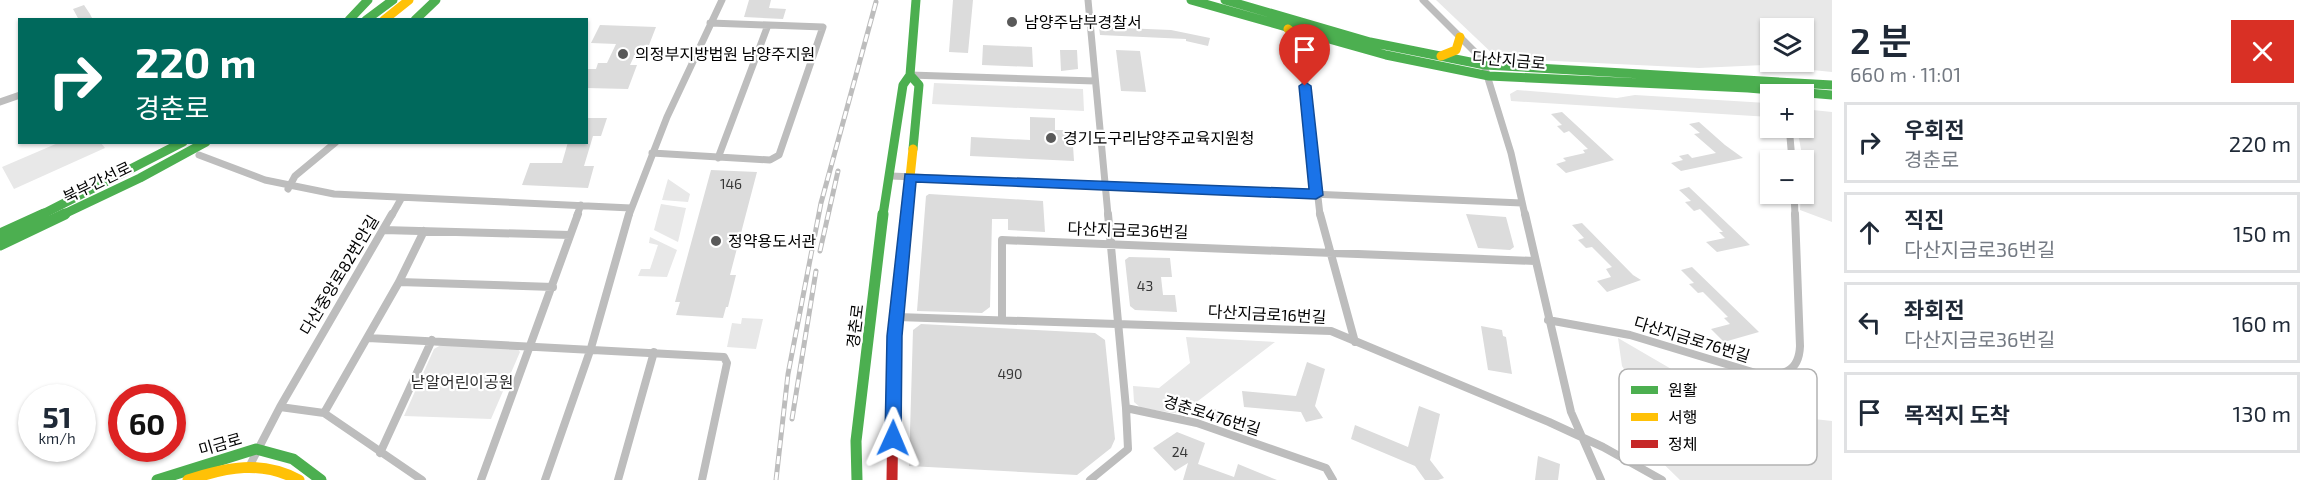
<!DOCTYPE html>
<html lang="ko">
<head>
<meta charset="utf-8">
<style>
  body { margin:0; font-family:"Exo 2","Noto Sans KR",sans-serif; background:#f2f2f3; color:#1f2937; height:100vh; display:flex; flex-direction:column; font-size:22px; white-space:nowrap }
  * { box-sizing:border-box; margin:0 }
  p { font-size:20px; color:#747a83 }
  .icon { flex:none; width:33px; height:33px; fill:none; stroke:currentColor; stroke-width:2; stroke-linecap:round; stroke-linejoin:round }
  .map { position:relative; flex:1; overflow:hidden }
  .drawer { display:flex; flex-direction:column; background:#fff; width:480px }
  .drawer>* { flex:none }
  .guide { position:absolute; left:18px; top:18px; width:570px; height:126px; border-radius:0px; box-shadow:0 2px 4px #0004; background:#00695c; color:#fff; overflow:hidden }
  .controls { position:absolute; left:1760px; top:18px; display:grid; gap:12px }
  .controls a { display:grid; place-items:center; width:54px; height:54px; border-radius:0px; background:#fff; box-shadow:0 2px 4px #0004; font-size:30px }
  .speed { position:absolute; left:18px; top:384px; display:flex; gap:12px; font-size:30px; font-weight:700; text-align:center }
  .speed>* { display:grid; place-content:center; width:78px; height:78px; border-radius:50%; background:#fff; box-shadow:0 2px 4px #0004; line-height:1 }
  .speed small { font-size:15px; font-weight:400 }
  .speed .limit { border:9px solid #d22; background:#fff; color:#111 }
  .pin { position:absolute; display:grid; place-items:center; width:51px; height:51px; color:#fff; margin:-62px -26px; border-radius:50% 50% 50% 0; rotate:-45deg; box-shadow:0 0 6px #0007 }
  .pin .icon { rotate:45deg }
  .me { position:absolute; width:66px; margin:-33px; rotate:1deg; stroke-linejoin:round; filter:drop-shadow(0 0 4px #0008) }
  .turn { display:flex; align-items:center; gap:21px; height:126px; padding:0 18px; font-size:27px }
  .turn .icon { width:78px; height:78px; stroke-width:2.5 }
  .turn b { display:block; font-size:42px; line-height:51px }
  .round { display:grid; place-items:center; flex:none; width:63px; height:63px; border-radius:0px; background:#f2f2f3 }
  .overview { display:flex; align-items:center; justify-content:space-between; height:102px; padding:0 18px }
  h1 { font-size:36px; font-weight:600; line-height:45px }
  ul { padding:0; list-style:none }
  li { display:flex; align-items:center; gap:18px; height:81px; margin:0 12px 9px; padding:0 6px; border:3px solid #e0e1e3; border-radius:0px }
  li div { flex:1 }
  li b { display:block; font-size:22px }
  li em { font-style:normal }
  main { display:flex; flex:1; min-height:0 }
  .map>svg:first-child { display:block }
  .green { fill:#e8e8e8; fill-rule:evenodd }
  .building { fill:#dcdcdc }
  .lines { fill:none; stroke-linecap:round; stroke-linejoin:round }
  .street-far1 { stroke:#bdbdbd; stroke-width:7 }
  .street { stroke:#bdbdbd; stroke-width:8 }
  .fast-far1 { stroke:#4caf50; stroke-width:9 }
  .fast { stroke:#4caf50; stroke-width:11 }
  .slow-far1 { stroke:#ffc107; stroke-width:9 }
  .slow { stroke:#ffc107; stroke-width:11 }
  .jam { stroke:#c62828; stroke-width:11 }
  .rail-casing { stroke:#bdbdbd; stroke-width:5 }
  .rail { stroke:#fff; stroke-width:3; stroke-dasharray:8; stroke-linecap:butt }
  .route { fill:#1a73e8; stroke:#114b97; stroke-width:1.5 }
  .poi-dot { fill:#595959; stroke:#fff; stroke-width:2 }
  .labels { text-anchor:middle; stroke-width:4.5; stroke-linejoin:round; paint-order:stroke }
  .number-label { font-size:14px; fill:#373737 }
  .poi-label { font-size:16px; fill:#000; stroke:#fff; text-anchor:start }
  .street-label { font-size:16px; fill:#000; stroke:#fff }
  .park-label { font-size:16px; fill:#2d2d2d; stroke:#fff }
  .key { fill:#fff; stroke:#b2b2b2; stroke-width:1.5 }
  .key-label { font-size:16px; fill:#000 }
</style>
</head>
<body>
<main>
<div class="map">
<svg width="1832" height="480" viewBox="0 0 1832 480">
  <rect width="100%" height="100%" fill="#fff"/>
  <path class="green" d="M 1436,0 L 1832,0 L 1832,72 L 1764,65 L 1699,68 L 1515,59 L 1495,56 ZM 1770,28 L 1803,28 L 1803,62 L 1770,62 Z
    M 934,83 L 1083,89 L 1084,111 L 932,104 Z
    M 1517,90 L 1617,98 L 1635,95 L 1767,103 L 1770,105 L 1770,117 L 1511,101 L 1510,94 Z
    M 1803,109 L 1832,112 L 1832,222 L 1800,210 L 1803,160 L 1797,128 L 1803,128 Z
    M 58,143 L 101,143 L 105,148 L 14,189 L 2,167 Z
    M 668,179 L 690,194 L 688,202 L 662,200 Z
    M 661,204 L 686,208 L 678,242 L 654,230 Z
    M 650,237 L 677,250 L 667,277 L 638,276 L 641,269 L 650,269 L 658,245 L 649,243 Z
    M 742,318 L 763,319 L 756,349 L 727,347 L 732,323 L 741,324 Z
    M 1186,337 L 1275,342 L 1181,414 L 1141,408 L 1134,402 L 1133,386 L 1159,388 L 1190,363 Z
    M 1618,338 L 1697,384 L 1761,413 L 1832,421 L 1832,480 L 1680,480 L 1642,443 L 1676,451 L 1622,366 Z
    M 441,345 L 517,348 L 520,352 L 491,419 L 404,416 L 434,349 Z"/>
  <path class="building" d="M 749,0 L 771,0 L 769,8 L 786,9 L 783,19 L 744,17 Z
    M 953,0 L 973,0 L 968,53 L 949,52 Z
    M 84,5 L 90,14 L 93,20 L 79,20 L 73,9 Z
    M 600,25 L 656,27 L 649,45 L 639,46 L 630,65 L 637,65 L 628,89 L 586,88 L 586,69 L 596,69 L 598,63 L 607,63 L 616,44 L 591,43 Z
    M 1099,27 L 1171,30 L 1210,38 L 1208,46 L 1186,41 L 1186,39 L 1100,35 Z
    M 983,45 L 1032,47 L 1033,67 L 982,65 Z
    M 1060,50 L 1077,50 L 1078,69 L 1061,71 Z
    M 1116,50 L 1140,51 L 1146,92 L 1121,91 Z
    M 1562,112 L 1614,160 L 1566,173 L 1556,164 L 1566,161 L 1563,158 L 1585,153 L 1583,150 L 1588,149 L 1569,131 L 1564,133 L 1557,126 L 1562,125 L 1551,114 Z
    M 1030,117 L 1055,118 L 1055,130 L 1072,130 L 1074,161 L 970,156 L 971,137 L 1030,140 Z
    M 586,118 L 607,118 L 601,136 L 593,136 L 584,166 L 594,166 L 588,188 L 522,185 L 530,163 L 562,163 L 568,142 L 586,142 Z
    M 1699,122 L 1725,145 L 1743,158 L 1681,171 L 1671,163 L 1683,160 L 1679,156 L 1688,154 L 1692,158 L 1716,153 L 1694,134 L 1700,133 L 1689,124 Z
    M 711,170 L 757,172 L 730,275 L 736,275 L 728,307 L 726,307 L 723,318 L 676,315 L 680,302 L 675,302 Z
    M 1689,187 L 1750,245 L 1717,252 L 1706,242 L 1725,238 L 1719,232 L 1723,232 L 1700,209 L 1694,211 L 1685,202 L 1691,201 L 1679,190 Z
    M 929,194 L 1043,201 L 1045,232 L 1008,230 L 1008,219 L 992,219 L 990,307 L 982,313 L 917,311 L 926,196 Z
    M 1466,214 L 1506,217 L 1514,247 L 1510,250 L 1478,248 Z
    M 1582,223 L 1633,275 L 1641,280 L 1607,292 L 1597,281 L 1611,277 L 1606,269 L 1612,267 L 1592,247 L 1586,248 L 1578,240 L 1584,238 L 1572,225 Z
    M 1129,257 L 1170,258 L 1172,277 L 1161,277 L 1163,295 L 1175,295 L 1177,312 L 1135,310 L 1130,306 L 1125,260 Z
    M 1692,267 L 1759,332 L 1724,342 L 1711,329 L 1730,324 L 1724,318 L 1728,317 L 1703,292 L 1698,293 L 1689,284 L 1694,283 L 1681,270 Z
    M 921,324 L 1095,333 L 1105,340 L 1115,439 L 1111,448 L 1077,475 L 909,466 L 913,330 Z
    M 1481,326 L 1502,330 L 1503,336 L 1506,337 L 1512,374 L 1488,370 Z
    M 1307,362 L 1325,369 L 1315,406 L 1323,418 L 1306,422 L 1301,412 L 1244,407 L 1242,391 L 1296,396 Z
    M 1419,406 L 1440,414 L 1430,460 L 1444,478 L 1438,480 L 1425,480 L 1415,466 L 1351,439 L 1355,425 L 1408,447 Z
    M 1214,409 L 1251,422 L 1248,433 L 1211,420 Z
    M 1177,432 L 1205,443 L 1198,464 L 1234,477 L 1238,464 L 1277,480 L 1183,480 L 1188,463 L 1175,471 L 1153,448 Z
    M 1538,456 L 1560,464 L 1558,480 L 1535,480 Z"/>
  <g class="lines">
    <path class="street-far1" d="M 1088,0 L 1108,215
      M 1423,0 L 1482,59 L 1511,153 L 1525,215
      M 1301,47 L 1320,215
      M 910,75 L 1095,81
      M 0,102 L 20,95
      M 1786,128 L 1790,137 L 1792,160
      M 652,153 L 770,160 L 779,155 L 823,27 L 710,23
      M 199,155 L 265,180 L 334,194 L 631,208
      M 718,158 L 768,25
      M 891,176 L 1522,203
      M 288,189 L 295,176 L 336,142
      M 1794,194 L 1795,215
      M 392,215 L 401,199
      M 577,215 L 581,205
      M 629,215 L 667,117 L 722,0"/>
    <path class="street" d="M 392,214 L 280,407 L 324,413 L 422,480
      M 1108,214 L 1126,408
      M 1320,214 L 1355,342
      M 1525,214 L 1571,412 L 1601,480
      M 383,230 L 570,235
      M 399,282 L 553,287
      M 897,317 L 1331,331 L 1549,422 L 1603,447 L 1662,480
      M 1002,319 L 1002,240 L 1535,261
      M 1548,320 L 1630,335 L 1759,374 C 1782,376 1799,373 1800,346 L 1795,214
      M 368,338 L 724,357 L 727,363 L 702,480
      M 324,413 L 399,282 L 424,231
      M 380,453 L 432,340
      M 251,463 L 280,407
      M 481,480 L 578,214
      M 545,480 L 591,348 L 629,214
      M 618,480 L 654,352
      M 1090,480 L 1128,449 L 1126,408 L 1197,423 L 1326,468 L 1333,480"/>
    <path class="fast-far1" d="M 1191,0 L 1386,55 L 1489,76 L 1748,88 L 1832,95
      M 1225,0 L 1370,42 L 1485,65 L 1832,85
      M 349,20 L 368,0
      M 366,20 L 393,0
      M 415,20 L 436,0
      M 910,75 L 919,85 L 913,149
      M 41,215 L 183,142
      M 62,215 L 140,178 L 206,142
      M 883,215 L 903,85 L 910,75 L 916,0"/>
    <path class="fast" d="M 0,234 L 44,214
      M 0,245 L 65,214
      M 157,480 L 256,449 L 293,459 L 321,480
      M 857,480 L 856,441 L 883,214"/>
    <path class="slow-far1" d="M 384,20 L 409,0
      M 1288,29 L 1297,36 L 1301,47 L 1308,41 L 1320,38
      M 1441,56 L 1456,50 L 1460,37
      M 906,215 L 913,149"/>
    <path class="slow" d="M 894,339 L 907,214
      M 188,480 C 227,467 261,460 299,480"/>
    <path class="jam" d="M 892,480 L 894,339"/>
    <defs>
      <path id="rail" d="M 820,251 L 838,171
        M 792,419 L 816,271
        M 776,480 L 788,374 L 821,203 L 876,2"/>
    </defs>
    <use href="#rail" class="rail-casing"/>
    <use href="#rail" class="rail"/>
  </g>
  <path class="route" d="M 1305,82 L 1311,86 L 1323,195 L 1316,199 L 916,182 L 902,336 L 901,438 L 899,443 L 887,443 L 885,438 L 887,336 L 905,174 L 1309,189 L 1299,86 Z"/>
  <g class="poi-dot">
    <circle cx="1012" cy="22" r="6"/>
    <circle cx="623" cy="54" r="6"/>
    <circle cx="1051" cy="138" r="6"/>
    <circle cx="716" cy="241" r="6"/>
  </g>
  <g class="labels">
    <g class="number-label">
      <text x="731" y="189">146</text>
      <text x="1145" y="291">43</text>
      <text x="1010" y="379">490</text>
      <text x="1180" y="457">24</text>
    </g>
    <g class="poi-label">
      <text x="1024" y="28">남양주남부경찰서</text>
      <text x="635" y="60">의정부지방법원 남양주지원</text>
      <text x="1063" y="144">경기도구리남양주교육지원청</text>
      <text x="728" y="247">정약용도서관</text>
    </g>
    <g class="street-label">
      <text transform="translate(1509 60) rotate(5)" y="6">다산지금로</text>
      <text transform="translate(97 182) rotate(-26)" y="6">북부간선로</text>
      <text transform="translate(1128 230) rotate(2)" y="6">다산지금로36번길</text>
      <text transform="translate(339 275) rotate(-59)" y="6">다산중앙로82번안길</text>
      <text transform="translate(1267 314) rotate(3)" y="6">다산지금로16번길</text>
      <text transform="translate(855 326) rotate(-83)" y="6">경춘로</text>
      <text transform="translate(1692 339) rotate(17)" y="6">다산지금로76번길</text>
      <text transform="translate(1212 415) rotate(17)" y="6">경춘로476번길</text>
      <text transform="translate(220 444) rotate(-16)" y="6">미금로</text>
    </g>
    <g class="park-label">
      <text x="462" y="388">낟알어린이공원</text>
    </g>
  </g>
  <rect x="1619" y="369" width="198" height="96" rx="9" class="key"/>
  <rect x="1631" y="386" width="27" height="8" fill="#4caf50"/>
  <rect x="1631" y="413" width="27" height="8" fill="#ffc107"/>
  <rect x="1631" y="440" width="27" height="8" fill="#c62828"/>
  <g class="key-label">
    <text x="1668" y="396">원활</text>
    <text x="1668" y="423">서행</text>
    <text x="1668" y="450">정체</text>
  </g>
</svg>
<div class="controls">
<a><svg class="icon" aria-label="layers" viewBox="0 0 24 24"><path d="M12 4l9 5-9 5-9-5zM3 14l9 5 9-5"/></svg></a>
<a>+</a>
<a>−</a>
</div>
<div class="speed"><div>51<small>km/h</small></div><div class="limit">60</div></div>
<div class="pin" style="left:1305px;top:86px;background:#d93025"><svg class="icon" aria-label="arrive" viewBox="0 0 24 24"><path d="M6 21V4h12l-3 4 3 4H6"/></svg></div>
<svg class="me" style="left:893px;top:438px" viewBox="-20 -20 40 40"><path d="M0-17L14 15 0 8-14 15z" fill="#1a73e8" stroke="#fff" stroke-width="4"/></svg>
<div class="guide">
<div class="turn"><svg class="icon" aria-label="right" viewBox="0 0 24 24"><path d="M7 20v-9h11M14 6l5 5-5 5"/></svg><div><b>220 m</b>경춘로</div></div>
</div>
</div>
<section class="drawer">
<div class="overview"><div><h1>2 분</h1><p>660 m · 11:01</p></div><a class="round" style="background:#d93025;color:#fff"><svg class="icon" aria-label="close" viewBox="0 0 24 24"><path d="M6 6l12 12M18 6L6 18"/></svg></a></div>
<ul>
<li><svg class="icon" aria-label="right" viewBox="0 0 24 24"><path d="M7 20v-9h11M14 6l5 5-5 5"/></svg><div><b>우회전</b><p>경춘로</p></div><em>220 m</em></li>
<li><svg class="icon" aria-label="ahead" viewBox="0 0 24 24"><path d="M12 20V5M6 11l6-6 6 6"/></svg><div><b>직진</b><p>다산지금로36번길</p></div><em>150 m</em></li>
<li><svg class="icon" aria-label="left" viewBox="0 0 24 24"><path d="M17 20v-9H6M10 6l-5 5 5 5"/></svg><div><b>좌회전</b><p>다산지금로36번길</p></div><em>160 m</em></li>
<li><svg class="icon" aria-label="arrive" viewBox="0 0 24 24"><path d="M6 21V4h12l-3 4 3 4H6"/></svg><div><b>목적지 도착</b></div><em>130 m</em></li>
</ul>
</section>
</main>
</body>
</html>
